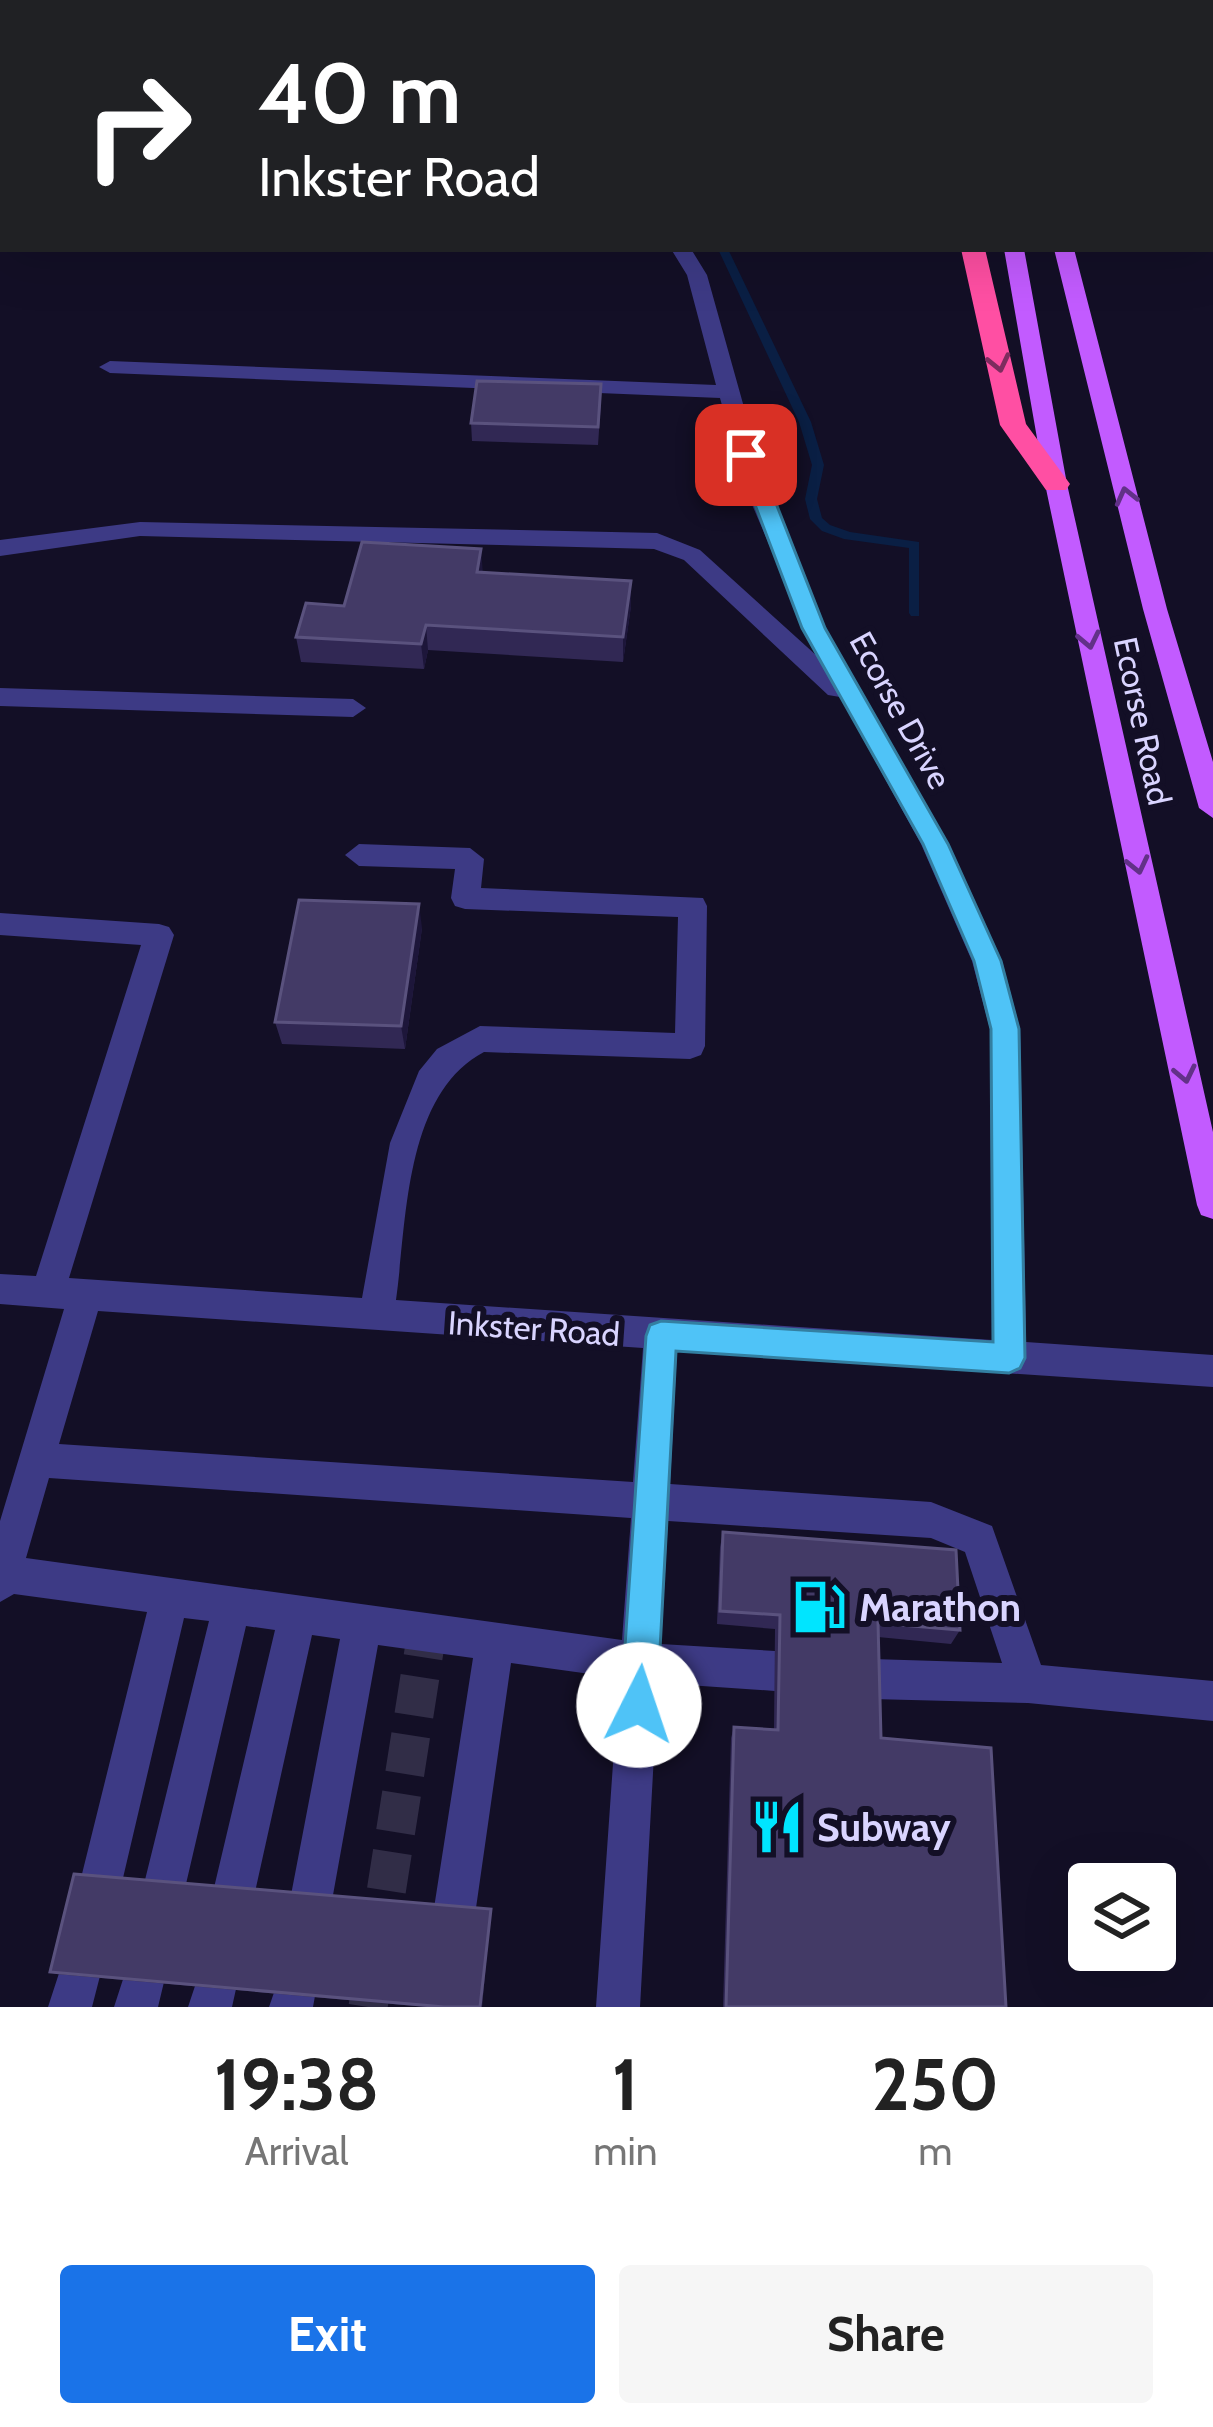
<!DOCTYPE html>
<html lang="en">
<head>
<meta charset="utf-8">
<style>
  body { margin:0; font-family:Cabin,sans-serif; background:#f6f6f6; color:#222; height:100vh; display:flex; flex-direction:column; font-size:45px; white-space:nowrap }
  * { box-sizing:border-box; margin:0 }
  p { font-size:39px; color:#767676 }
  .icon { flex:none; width:66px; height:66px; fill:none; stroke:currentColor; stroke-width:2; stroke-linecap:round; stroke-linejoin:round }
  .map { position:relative; height:2007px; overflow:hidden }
  .side { display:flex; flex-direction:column; background:#fff; flex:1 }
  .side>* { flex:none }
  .guide { position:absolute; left:0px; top:0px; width:1215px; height:252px; box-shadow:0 12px 48px #0002; background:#202124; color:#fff; overflow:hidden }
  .buttons { position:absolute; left:1068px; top:1863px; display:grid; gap:24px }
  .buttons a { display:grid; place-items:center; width:108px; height:108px; border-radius:12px; background:#fff; box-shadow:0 12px 48px #0002; font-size:60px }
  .pin { position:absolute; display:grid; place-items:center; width:102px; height:102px; color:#fff; margin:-51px; border-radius:24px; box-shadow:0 6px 18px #0006 }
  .me { position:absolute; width:132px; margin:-66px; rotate:4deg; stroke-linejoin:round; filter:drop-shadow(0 0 9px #0008) }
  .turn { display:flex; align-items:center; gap:42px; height:252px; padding:0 60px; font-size:54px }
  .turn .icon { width:156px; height:156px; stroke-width:2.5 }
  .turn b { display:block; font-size:84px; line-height:102px }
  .eta { display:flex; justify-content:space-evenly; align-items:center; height:204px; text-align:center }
  .eta b { font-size:72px; font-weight:700; line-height:84px }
  .cta { display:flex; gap:24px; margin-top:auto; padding:24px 60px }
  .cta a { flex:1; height:138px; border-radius:12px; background:#1a73e8; color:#fff; font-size:48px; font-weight:700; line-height:138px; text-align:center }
  .cta a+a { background:#f6f6f6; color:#222 }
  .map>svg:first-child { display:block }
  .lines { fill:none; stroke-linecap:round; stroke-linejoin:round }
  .stream { fill:#0a1f44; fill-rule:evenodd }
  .minor-tunnel { stroke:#312d47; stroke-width:39; stroke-dasharray:39 20; stroke-linecap:butt }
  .minor { fill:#3d3a85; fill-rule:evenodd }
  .major { fill:#c25bff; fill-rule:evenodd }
  .highway { fill:#ff4fa3; fill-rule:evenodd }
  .wall { fill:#312854 }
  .shaded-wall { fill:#1d163a }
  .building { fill:#433a66; stroke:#5a527e; stroke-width:3 }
  .oneway { stroke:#7d2c5e }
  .oneway2 { stroke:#623188 }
  .route { fill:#4fc3f7; stroke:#337fa1; stroke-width:3 }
  .labels { text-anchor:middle; stroke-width:12; stroke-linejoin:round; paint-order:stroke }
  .street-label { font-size:33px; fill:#d9d4ff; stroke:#130f26 }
  .near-poi-label { font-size:39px; font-weight:bold; fill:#d9d4ff; stroke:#130f26; text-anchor:start }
</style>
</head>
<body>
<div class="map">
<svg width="1213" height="2007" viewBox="0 0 1213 2007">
  <rect width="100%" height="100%" fill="#130f26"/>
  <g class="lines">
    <path class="stream" d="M 576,0 L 584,0 L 585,3 L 577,3 Z
      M 718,249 L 728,249 L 811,422 L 824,465 L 817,499 L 822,518 L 830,525 L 850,532 L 919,542 L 919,616 L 911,616 L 909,613 L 909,548 L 844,539 L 822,531 L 810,519 L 805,499 L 812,465 L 799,422 Z"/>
    <path class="minor-tunnel" d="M 368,2007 L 427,1632"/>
    <path class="minor" d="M 506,0 L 522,0 L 524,3 L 507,3 Z
      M 671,249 L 691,249 L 707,275 L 766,486 L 826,628 L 949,844 L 1002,961 L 1020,1029 L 1026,1342 L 1213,1355 L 1213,1387 L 677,1351 L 670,1484 L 931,1502 L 992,1526 L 1041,1665 L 1213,1681 L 1213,1721 L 1028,1703 L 872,1699 L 858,1693 L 852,1679 L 858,1665 L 872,1659 L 1002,1663 L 965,1552 L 931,1538 L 668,1521 L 661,1644 L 775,1651 L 789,1657 L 795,1671 L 789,1685 L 775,1691 L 658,1683 L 640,2007 L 596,2007 L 619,1678 L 511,1663 L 476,1908 L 470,1923 L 455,1929 L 440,1923 L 434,1908 L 473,1658 L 378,1645 L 333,1895 L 327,1910 L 312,1916 L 297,1910 L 291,1895 L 340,1639 L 312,1635 L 255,1892 L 249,1907 L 234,1913 L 219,1907 L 213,1892 L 275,1630 L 246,1626 L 186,1884 L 180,1899 L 165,1905 L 150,1899 L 144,1884 L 209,1621 L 184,1618 L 123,1878 L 117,1893 L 102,1899 L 87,1893 L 81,1878 L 147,1612 L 14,1594 L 0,1602 L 0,1521 L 64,1309 L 0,1304 L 0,1274 L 36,1276 L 141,945 L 0,935 L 0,913 L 159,924 L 169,927 L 174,935 L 69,1278 L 362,1298 L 390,1143 L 419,1071 L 437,1049 L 480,1026 L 675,1033 L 678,917 L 465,909 L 455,906 L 451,898 L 455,869 L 359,866 L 345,855 L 359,844 L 470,848 L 484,859 L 481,888 L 703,898 L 707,906 L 705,1046 L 701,1055 L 690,1059 L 484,1052 C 404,1094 407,1222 396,1300 L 992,1340 L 990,1029 L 972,961 L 921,844 L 840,697 L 828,695 L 684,560 L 654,549 L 140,536 L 0,556 L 0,540 L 140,522 L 657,533 L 700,550 L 817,656 L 744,486 L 720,398 L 110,373 L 99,367 L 110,361 L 716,385 L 687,275 ZM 98,1311 L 643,1348 L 633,1482 L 59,1444 ZM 49,1478 L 631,1518 L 622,1640 L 26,1558 Z
      M 0,688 L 353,699 L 366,708 L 353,717 L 0,706 Z
      M 78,1954 L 93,1961 L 100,1976 L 92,2007 L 48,2007 L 63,1961 Z
      M 142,1960 L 157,1967 L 164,1982 L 158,2007 L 114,2007 L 127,1967 Z
      M 214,1967 L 229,1974 L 236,1989 L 232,2007 L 188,2007 L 199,1974 Z
      M 293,1974 L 308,1981 L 315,1996 L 313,2007 L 269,2007 L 278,1981 Z"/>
    <path class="major" d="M 953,0 L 969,0 L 969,3 L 953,3 Z
      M 993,0 L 1009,0 L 1010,3 L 994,3 Z
      M 1004,249 L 1024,249 L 1067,484 L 1213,1132 L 1213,1219 L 1201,1215 L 1197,1205 L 1045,484 Z
      M 1054,249 L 1074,249 L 1167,609 L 1213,762 L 1213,818 L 1199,808 L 1143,609 Z"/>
    <path class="highway" d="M 866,0 L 886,0 L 888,3 L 868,3 Z
      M 961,249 L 985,249 L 1026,424 L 1070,484 L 1066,490 L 1046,490 L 1000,425 Z"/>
  </g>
  <path class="wall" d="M 601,402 L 598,445 L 472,441 L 471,423 Z
    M 483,572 L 631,606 L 623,662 L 428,650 L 424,669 L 301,662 L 296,637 L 344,606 Z
    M 422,928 L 405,1049 L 282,1044 L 275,1022 Z
    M 723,1532 L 960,1630 L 951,1644 L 878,1637 L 881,1738 L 1006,2007 L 723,2007 L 731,1738 L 734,1727 L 774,1729 L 775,1629 L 717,1624 L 720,1547 Z
    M 491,1909 L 482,2007 L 426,2007 L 56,1974 L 50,1972 Z"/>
  <path class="shaded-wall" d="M 481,549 L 483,574 L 477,572 Z
    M 631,581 L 631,606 L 623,662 L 623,637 Z
    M 426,625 L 428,650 L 424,669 L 421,644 Z
    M 419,904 L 422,928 L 405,1049 L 401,1026 Z
    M 491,1909 L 482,2007 L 480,2007 Z"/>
  <path class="building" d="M 477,381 L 601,384 L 598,427 L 471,423 Z
    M 362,542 L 481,549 L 477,572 L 631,581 L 623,637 L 426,625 L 421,644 L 296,637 L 306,603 L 344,606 Z
    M 299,900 L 419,904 L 401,1026 L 275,1022 Z
    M 723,1532 L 956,1550 L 960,1630 L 878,1623 L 881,1738 L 991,1748 L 1006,2007 L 726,2007 L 734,1727 L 778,1730 L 780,1615 L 720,1611 Z
    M 74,1874 L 491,1909 L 480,2007 L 444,2007 L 50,1972 Z"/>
  <defs><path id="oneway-chevron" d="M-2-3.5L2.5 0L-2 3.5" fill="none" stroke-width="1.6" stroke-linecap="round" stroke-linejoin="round" transform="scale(3)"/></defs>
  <use class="oneway" href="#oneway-chevron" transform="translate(999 363) rotate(77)"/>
  <g class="oneway2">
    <use href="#oneway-chevron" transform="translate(1126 496) rotate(-104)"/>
    <use href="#oneway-chevron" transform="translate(1089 640) rotate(78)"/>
    <use href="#oneway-chevron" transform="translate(1138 865) rotate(77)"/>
    <use href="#oneway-chevron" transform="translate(1185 1074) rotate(78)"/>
  </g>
  <path class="route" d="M 746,449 L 757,455 L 825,628 L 948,844 L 1001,961 L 1019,1029 L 1025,1358 L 1020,1368 L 1009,1373 L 676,1351 L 657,1705 L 651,1718 L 639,1723 L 626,1718 L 621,1705 L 646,1336 L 650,1325 L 661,1321 L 993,1342 L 991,1029 L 974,961 L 923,844 L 802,628 L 736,455 Z"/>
  <defs>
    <symbol id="fuel-bare" viewBox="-9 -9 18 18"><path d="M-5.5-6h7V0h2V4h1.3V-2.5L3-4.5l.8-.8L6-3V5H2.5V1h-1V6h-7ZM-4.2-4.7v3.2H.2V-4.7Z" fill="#00e5ff" stroke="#130f26" stroke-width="2.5" paint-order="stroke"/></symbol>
    <symbol id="restaurant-bare" viewBox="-9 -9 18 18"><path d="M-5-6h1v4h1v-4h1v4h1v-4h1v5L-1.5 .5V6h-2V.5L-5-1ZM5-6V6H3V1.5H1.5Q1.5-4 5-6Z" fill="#00e5ff" stroke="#130f26" stroke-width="2.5" paint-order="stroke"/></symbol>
  </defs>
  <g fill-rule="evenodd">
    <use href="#fuel-bare" x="781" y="1569" width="76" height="76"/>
    <use href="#restaurant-bare" x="739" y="1789" width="76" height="76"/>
  </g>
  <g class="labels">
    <g class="street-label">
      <text transform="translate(901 710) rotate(61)" y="12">Ecorse Drive</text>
      <text transform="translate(1143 721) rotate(78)" y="12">Ecorse Road</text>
      <text transform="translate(534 1328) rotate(4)" y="12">Inkster Road</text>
    </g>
    <g class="near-poi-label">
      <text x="859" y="1621">Marathon</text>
      <text x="817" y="1841">Subway</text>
    </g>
  </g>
</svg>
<div class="buttons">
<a><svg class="icon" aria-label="layers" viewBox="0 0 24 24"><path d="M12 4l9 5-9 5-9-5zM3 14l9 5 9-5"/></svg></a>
</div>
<div class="pin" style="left:746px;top:455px;background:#d93025"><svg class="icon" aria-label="arrive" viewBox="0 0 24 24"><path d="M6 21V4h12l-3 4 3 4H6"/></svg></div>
<svg class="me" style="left:639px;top:1705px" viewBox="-20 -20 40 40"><circle r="19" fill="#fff"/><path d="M0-13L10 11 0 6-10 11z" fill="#4fc3f7"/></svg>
<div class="guide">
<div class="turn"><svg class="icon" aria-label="right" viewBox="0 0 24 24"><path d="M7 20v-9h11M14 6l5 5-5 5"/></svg><div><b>40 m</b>Inkster Road</div></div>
</div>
</div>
<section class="side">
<div class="eta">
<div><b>19:38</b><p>Arrival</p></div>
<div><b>1</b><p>min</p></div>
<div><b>250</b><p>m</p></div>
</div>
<div class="cta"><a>Exit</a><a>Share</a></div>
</section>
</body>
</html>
